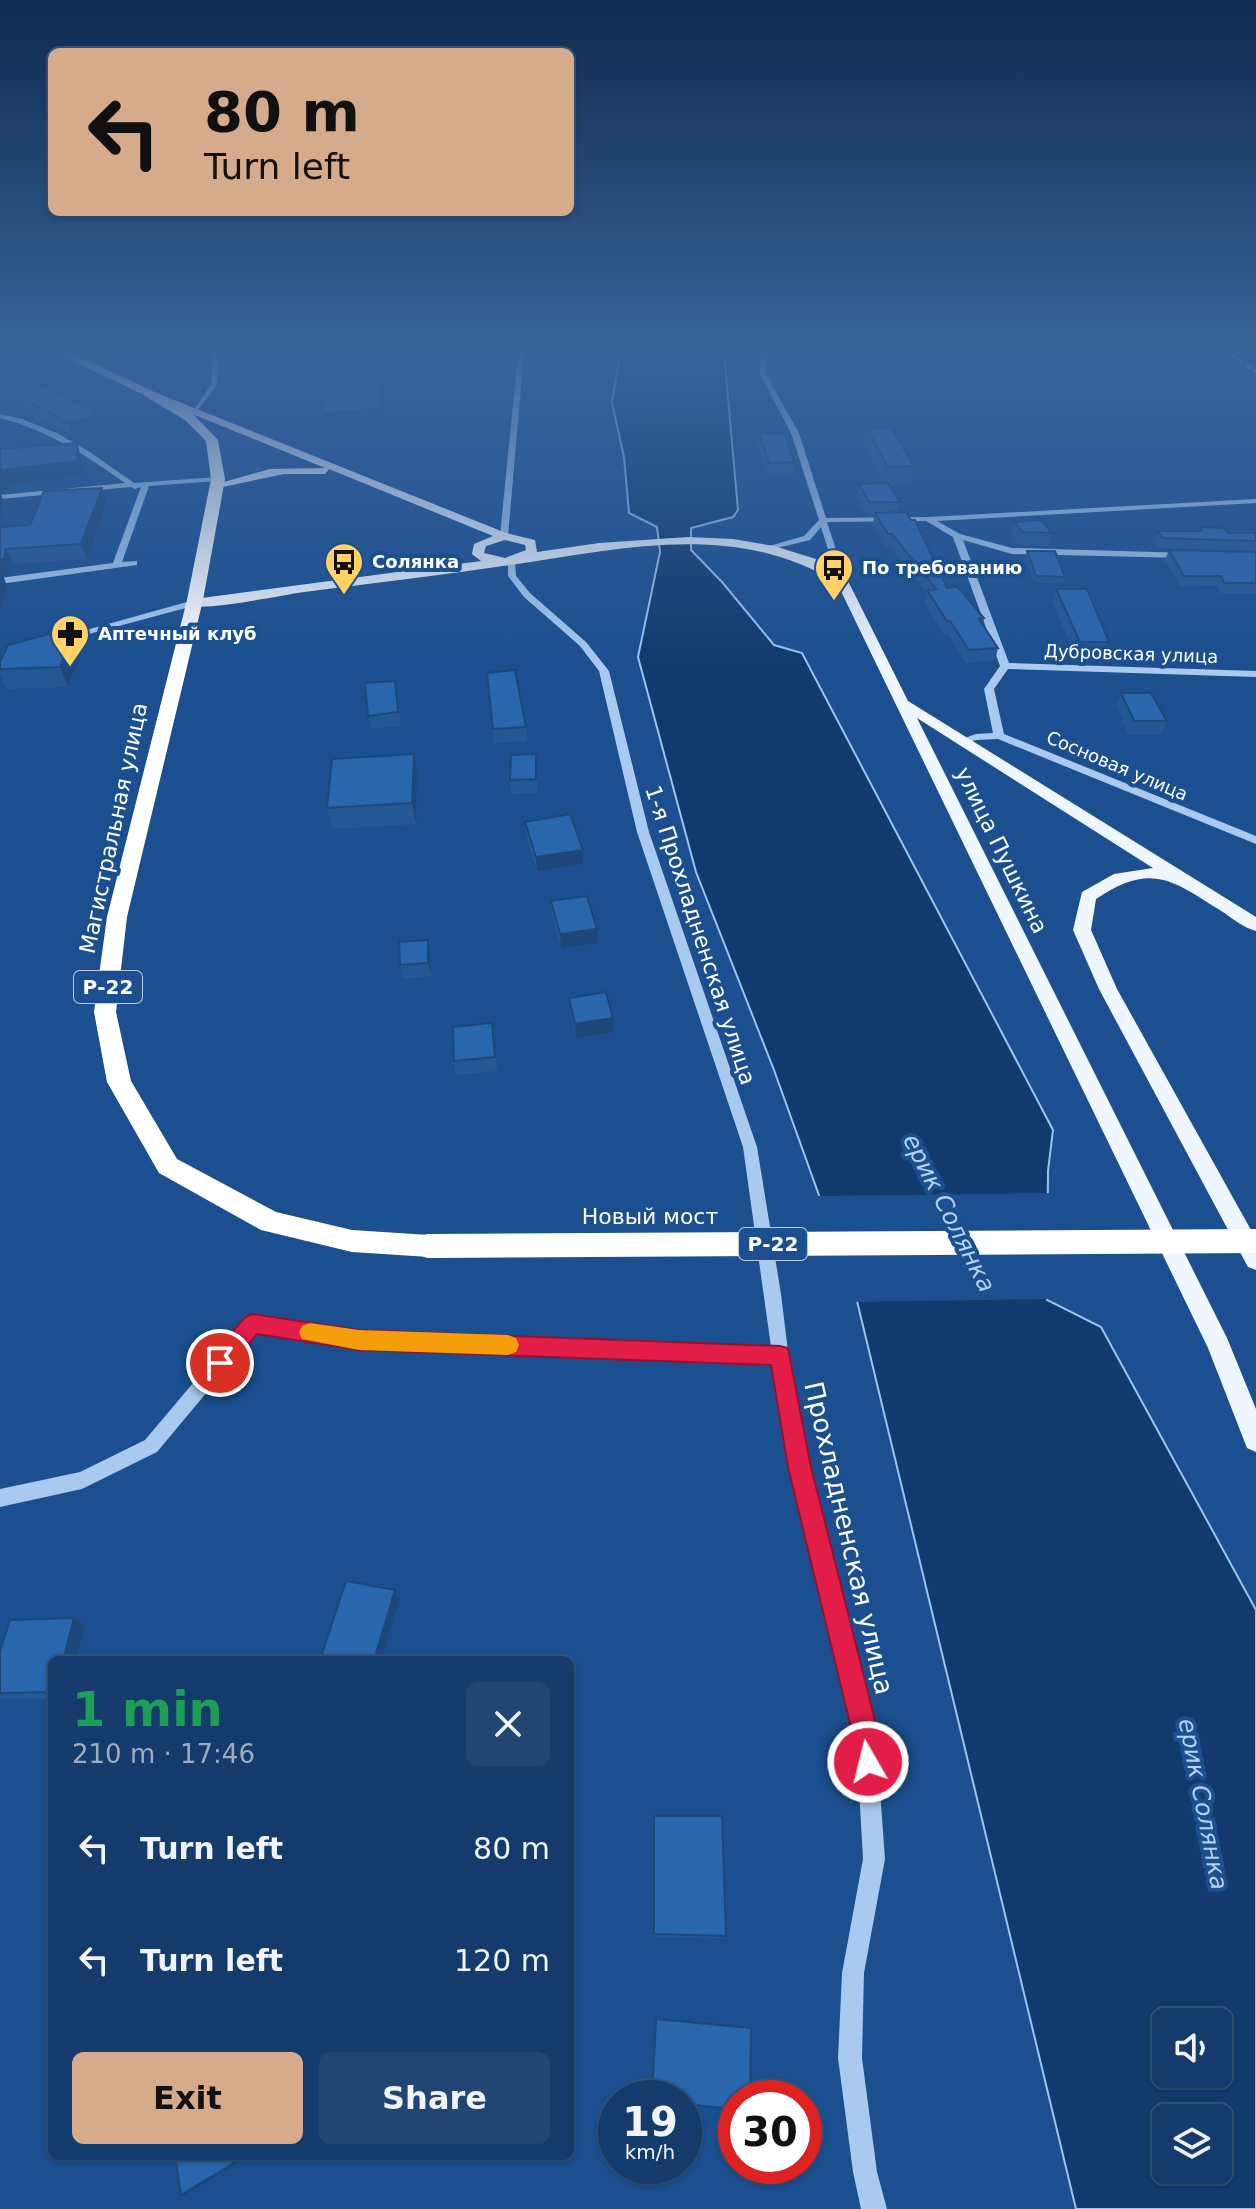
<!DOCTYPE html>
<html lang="en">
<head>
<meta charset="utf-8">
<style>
  body { margin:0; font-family:"DejaVu Sans",sans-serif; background:#214673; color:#f1f3f6; height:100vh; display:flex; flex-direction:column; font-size:30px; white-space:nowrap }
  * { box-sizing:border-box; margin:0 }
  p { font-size:26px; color:#9dadc1 }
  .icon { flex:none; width:44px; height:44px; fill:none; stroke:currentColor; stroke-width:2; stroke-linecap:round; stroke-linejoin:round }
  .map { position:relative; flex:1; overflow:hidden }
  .details { position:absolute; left:48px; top:1656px; width:526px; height:504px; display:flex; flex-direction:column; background:#143b6b; border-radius:12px; box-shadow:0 2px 6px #0004,0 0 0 2px #33557e }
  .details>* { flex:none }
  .hud { position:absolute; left:48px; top:48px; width:526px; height:168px; border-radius:12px; box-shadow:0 2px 6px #0004,0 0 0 2px #33557e; background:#d6ab8b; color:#111; overflow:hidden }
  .fabs { position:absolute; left:1152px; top:2008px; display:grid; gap:16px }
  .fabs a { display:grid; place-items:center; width:80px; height:80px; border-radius:12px; background:#143b6b; box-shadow:0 2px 6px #0004,0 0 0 2px #33557e; font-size:40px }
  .speed { position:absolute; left:598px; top:2080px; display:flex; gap:16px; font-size:40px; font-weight:700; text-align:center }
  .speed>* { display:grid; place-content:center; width:104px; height:104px; border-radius:50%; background:#143b6b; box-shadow:0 2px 6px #0004,0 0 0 2px #33557e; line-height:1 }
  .speed small { font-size:20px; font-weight:400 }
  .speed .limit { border:12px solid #d22; background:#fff; color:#111 }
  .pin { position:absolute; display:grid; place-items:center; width:68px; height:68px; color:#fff; margin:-34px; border:4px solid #fff; border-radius:50%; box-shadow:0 2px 8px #0007 }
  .me { position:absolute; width:88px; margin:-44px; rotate:352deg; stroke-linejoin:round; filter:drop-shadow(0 0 6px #0008) }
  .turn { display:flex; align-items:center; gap:28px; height:168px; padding:0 24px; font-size:36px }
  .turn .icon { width:104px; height:104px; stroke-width:2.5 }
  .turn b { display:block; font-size:56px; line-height:68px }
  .round { display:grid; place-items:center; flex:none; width:84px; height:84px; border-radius:12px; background:#214673 }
  .overview { display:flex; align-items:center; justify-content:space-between; height:136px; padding:0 24px }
  h1 { font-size:48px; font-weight:700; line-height:60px; color:#1e9e55 }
  .button { display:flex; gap:16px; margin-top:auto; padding:16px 24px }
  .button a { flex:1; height:92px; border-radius:12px; background:#d6ab8b; color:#111; font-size:32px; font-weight:700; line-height:92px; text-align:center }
  .button a+a { background:#214673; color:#f1f3f6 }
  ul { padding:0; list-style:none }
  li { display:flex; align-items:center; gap:24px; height:112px; padding:0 24px }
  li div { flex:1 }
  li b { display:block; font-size:30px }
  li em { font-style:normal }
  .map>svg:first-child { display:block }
  .water { fill:#123a6d; stroke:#9cc4f0; stroke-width:2; fill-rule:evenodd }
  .pier { fill:#1b4f8f }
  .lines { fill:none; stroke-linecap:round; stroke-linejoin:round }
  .minor { fill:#a9c9ee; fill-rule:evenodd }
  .major { fill:#f0f6ff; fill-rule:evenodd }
  .highway { fill:#fff; fill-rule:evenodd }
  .rail { stroke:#fff; stroke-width:3; stroke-dasharray:7 3; stroke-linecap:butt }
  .highway-bridge { stroke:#fff; stroke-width:24 }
  .wall { fill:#245895 }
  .shaded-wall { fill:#1d4779 }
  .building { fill:#2a66ad; stroke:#1d4779; stroke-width:2 }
  .route { fill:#e11d48; stroke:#92132f; stroke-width:2 }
  .slow { fill:#f59e0b }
  .labels { text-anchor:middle; stroke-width:8; stroke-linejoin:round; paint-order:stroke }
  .far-poi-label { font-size:18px; font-weight:bold; fill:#fff; stroke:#1b4f8f; text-anchor:start }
  .far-street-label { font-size:18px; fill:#fff; stroke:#1b4f8f }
  .shield { fill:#1b4f8f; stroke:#bbcadd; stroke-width:2 }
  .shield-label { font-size:20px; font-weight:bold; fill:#fff }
  .street-label { font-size:22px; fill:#fff; stroke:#1b4f8f }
  .water-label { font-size:24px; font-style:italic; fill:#b5d3f5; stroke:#1b4f8f }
  .near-street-label { font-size:26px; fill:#fff; stroke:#1b4f8f }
</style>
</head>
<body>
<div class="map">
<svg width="1256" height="2209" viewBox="0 0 1256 2209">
  <rect width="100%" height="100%" fill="#1b4f8f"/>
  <path class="water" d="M 620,353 L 724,353 L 738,510 L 733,517 L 691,528 L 691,550 L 722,582 L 774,645 L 802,653 L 1053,1130 L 1048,1171 L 1047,1300 L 1101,1327 L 1256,1610 L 1256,2209 L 1076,2209 L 857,1301 L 774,1070 L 696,872 L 638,657 L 660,552 L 657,527 L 629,513 L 624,457 L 612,403 ZM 1166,2022 L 1218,2022 L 1218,2074 L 1166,2074 ZM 1166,2118 L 1218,2118 L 1218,2170 L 1166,2170 Z"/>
  <path class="pier" d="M 1051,1193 L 1051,1298 L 1055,1299 L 853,1302 L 815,1196 Z"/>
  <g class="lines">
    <path class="minor" d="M 213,353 L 219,353 L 217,385 L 197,411 L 193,411 L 211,385 Z
      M 518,353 L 524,353 L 508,536 L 504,538 L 500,536 Z
      M 759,353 L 765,353 L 766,374 L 799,433 L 826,518 L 929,517 L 1256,499 L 1256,503 L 937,521 L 960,534 L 1012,548 L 1189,553 L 1190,555 L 1186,558 L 1012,554 L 963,540 L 1009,663 L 1256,671 L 1256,677 L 1008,669 L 994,689 L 1004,734 L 1256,836 L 1256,844 L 998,739 L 977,740 L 959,744 L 959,740 L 976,734 L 993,733 L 984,689 L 1000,666 L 953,537 L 926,521 L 827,522 L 846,581 L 842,584 L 838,581 L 821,527 L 810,540 L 769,550 L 769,546 L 804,536 L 819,520 L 791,433 L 760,374 Z
      M 0,414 L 22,419 L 57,433 L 90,452 L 134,483 L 218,477 L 222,479 L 218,481 L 149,486 L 122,562 L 137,561 L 137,565 L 0,584 L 0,578 L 113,563 L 141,487 L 135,489 L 131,487 L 0,499 L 0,495 L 125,483 C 86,455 47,430 0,418 Z
      M 508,559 L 515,561 L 516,576 L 530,593 L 586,642 L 609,671 L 649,832 L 757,1147 L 781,1294 L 792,1384 L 809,1467 L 876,1736 L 885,1859 L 864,1973 L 862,2058 L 877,2172 L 887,2209 L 861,2209 L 853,2172 L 838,2058 L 842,1973 L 863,1859 L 856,1736 L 791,1467 L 773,1362 L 359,1347 L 257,1332 L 157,1452 L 82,1489 L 0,1507 L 0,1489 L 80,1472 L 145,1440 L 247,1319 L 253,1317 L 359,1333 L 771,1347 L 743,1147 L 637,832 L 599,671 L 580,646 L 524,597 L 508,576 Z
      M 194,600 L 197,601 L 197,605 L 59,642 L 54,639 Z"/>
    <path class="major" d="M 141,389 L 147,389 L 506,533 L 535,540 L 537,552 L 599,543 L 688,537 L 733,539 L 774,546 L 816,559 L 848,581 L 908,701 L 1256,917 L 1256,931 C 1244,928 1233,919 1223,912 C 1173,881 1152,861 1096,899 L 1091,930 L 1117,989 L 1256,1239 L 1256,1270 L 1248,1267 L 1099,989 L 1073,930 L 1082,892 L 1114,874 L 1153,868 L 917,718 L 1227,1338 L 1256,1409 L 1256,1452 L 1247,1448 L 1208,1348 L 837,583 C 736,520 620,549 510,565 C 442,575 373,583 304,592 C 276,596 214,610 189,606 L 189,600 L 194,599 L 481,561 L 472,554 L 474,544 L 493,536 L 329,469 L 325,474 L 284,474 L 213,489 L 213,485 L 270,469 L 325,468 L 141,393 ZM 505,540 L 525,545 L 526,550 L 505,558 L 484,553 L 486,546 Z"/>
    <path class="highway" d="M 56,353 L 71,353 L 148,389 L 193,414 L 218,440 L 225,479 L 203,600 L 127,917 L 116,1012 L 131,1081 L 177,1159 L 276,1212 L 352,1230 L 429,1235 L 438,1238 L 442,1246 L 438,1254 L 429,1257 L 352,1252 L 261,1230 L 159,1173 L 107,1082 L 94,1012 L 107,917 L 187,600 L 211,479 L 206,441 L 185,420 L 140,393 Z"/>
    <path class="rail" d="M 1229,353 L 1256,372"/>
    <path class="highway-bridge" d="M 429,1246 L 1256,1241"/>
  </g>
  <path class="wall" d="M 462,353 L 488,353 L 485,382 L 460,382 L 459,372 Z
    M 16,394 L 102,425 L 73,435 L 21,406 Z
    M 867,429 L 914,466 L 910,484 L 890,485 L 900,502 L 898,512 L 947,588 L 984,618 L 983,624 L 998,648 L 995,661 L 966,663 L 947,633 L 944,634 L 924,602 L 926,592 L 890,546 L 885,547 L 873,525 L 874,515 L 867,515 L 857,497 L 859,484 L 884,483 L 864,447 Z
    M 759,434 L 794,462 L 793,475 L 768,475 L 758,446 Z
    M 107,502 L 87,559 L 13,564 L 10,574 L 3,576 L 7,586 L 2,609 L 0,609 L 0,527 L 30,525 Z
    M 1014,522 L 1052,533 L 1049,546 L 1019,545 L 1011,534 Z
    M 1200,527 L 1228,533 L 1256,533 L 1256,551 L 1159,548 L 1154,540 L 1158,531 L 1198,531 Z
    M 1169,550 L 1256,552 L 1256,593 L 1220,593 L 1217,585 L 1180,586 L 1165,560 Z
    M 1027,551 L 1065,577 L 1063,583 L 1034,582 L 1025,557 Z
    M 1056,589 L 1109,642 L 1104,655 L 1076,656 L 1052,602 Z
    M 75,627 L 83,647 L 68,687 L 7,689 L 0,675 L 0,662 Z
    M 487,673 L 526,727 L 527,741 L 494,743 Z
    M 1121,693 L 1167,721 L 1162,735 L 1129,735 L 1116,706 Z
    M 397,694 L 401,726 L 371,729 L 368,716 Z
    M 536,754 L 537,793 L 511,794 L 510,780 Z
    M 417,774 L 416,824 L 332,829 L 327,808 Z
    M 525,822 L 583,864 L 537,871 L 526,835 Z
    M 551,901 L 598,943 L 561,948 L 552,915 Z
    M 430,954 L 431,976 L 403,979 L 400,965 Z
    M 569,998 L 613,1018 L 614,1032 L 576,1038 L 570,1012 Z
    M 492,1023 L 497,1071 L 456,1075 L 454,1061 Z
    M 85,1626 L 52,1660 L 52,1699 L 0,1699 L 0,1651 Z
    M 654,1816 L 726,1936 L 723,1938 L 653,1937 Z"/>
  <path class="shaded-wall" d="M 486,353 L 488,353 L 485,382 L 484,371 Z
    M 381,380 L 384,415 L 326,420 L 325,413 Z
    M 98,414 L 102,425 L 73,435 L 68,423 Z
    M 77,443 L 81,457 L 83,475 L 8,485 L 6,491 L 0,492 L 4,502 L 0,520 L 0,477 L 2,470 Z
    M 102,488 L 107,502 L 87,559 L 81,544 Z
    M 6,549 L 13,564 L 10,574 L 3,576 L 7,586 L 2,609 L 0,609 L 0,560 Z
    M 75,627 L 83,647 L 68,687 L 60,667 Z
    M 414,754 L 417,774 L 416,824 L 412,803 Z
    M 583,850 L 583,864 L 537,871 L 536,857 Z
    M 597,929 L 598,943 L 561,948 L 560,934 Z
    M 428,940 L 430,954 L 431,976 L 428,963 Z
    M 613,1018 L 614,1032 L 576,1038 L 575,1024 Z
    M 395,1590 L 400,1599 L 381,1660 L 374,1660 Z
    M 74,1618 L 85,1626 L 76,1660 L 63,1660 Z
    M 245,2156 L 249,2156 L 193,2190 L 181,2195 Z"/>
  <path class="building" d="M 462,353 L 486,353 L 484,371 L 459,372 Z
    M 381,380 L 382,408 L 325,413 L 315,384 Z
    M 46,386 L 98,414 L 68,423 L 16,394 Z
    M 891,428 L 914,466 L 888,467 L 867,429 Z
    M 759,434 L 785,434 L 794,462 L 769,463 Z
    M 77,443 L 78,461 L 2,470 L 0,477 L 0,449 Z
    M 888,483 L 900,502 L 869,502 L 859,484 Z
    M 102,488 L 81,544 L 6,549 L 4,559 L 0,560 L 0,527 L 30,525 L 44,491 Z
    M 906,512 L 911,520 L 915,520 L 947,588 L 958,587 L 984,618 L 979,619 L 998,648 L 969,650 L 950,621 L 947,621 L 927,590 L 936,589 L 892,534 L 888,534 L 875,513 Z
    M 1041,520 L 1052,533 L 1023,532 L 1014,522 Z
    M 1200,527 L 1224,528 L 1228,533 L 1256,533 L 1256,541 L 1162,538 L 1158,531 L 1202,531 Z
    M 1169,550 L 1256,552 L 1256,583 L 1224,583 L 1221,576 L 1184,576 Z
    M 1027,551 L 1055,551 L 1065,577 L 1036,576 Z
    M 1056,589 L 1087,589 L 1109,642 L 1080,642 Z
    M 75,627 L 60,667 L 0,669 L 0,662 L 8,645 Z
    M 515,670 L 526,727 L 493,729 L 487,673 Z
    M 395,681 L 398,712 L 368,716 L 365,683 Z
    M 1121,693 L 1151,693 L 1167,721 L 1134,721 Z
    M 414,754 L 412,803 L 327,808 L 332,759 Z
    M 536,754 L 536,779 L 510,780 L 511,755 Z
    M 570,814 L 583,850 L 536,857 L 525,822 Z
    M 587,896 L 597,929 L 560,934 L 551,901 Z
    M 428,940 L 428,963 L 400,965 L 399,942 Z
    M 606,992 L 613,1018 L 575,1024 L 569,998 Z
    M 492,1023 L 495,1057 L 454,1061 L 453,1027 Z
    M 346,1581 L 395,1590 L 374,1660 L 320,1660 Z
    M 74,1618 L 63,1660 L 52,1660 L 52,1692 L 0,1693 L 0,1651 L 10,1620 Z
    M 654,1816 L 722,1816 L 726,1936 L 654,1934 Z
    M 656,2019 L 751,2028 L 750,2098 L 736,2098 L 736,2109 L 684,2104 L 684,2098 L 652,2098 Z
    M 175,2156 L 245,2156 L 181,2195 Z"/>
  <linearGradient id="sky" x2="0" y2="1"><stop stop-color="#0f2b4f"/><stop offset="0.53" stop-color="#39639b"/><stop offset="1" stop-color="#39639b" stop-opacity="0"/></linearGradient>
  <rect width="1256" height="663" fill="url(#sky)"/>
  <path class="route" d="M 253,1314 L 359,1330 L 780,1346 L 788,1348 L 811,1467 L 879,1736 L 881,1762 L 877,1771 L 868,1775 L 859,1771 L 853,1736 L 788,1467 L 771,1365 L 359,1350 L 257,1334 L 227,1370 L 220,1373 L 212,1370 L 209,1363 L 212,1356 L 245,1317 Z"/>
  <path class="slow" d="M 310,1323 L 359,1330 L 508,1335 L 516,1338 L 519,1345 L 516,1352 L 508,1355 L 359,1350 L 302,1339 L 299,1332 L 302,1326 Z"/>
  <defs>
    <symbol id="bus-pin" viewBox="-11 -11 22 30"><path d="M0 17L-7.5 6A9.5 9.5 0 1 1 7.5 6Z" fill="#ffd166" stroke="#1b4f8f"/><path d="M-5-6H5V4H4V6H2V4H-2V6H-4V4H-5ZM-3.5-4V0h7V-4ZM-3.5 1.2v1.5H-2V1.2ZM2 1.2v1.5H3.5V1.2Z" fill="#111"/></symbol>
    <symbol id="pharmacy-pin" viewBox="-11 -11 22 30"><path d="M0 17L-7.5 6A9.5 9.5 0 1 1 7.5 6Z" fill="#ffd166" stroke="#1b4f8f"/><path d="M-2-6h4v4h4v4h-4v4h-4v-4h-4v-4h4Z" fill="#111"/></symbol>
  </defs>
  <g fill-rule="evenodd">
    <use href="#bus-pin" x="322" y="540" width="44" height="60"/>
    <use href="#bus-pin" x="812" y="546" width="44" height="60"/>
    <use href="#pharmacy-pin" x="48" y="612" width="44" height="60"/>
  </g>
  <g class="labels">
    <g class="far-poi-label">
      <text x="372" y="568">Солянка</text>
      <text x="862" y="574">По требованию</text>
      <text x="98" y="640">Аптечный клуб</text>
    </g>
    <g class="far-street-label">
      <text transform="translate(1131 654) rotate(2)" y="6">Дубровская улица</text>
      <text transform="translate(1117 766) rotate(23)" y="6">Сосновая улица</text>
    </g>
    <g class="shield">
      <rect x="74" y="971" width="68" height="32" rx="6"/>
      <rect x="739" y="1228" width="68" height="32" rx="6"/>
    </g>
    <g class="shield-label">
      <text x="108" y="994">Р-22</text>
      <text x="773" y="1251">Р-22</text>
    </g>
    <g class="street-label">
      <text transform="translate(113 828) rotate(-78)" y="8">Магистральная улица</text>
      <text transform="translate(1002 850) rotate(64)" y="8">улица Пушкина</text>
      <text transform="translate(701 935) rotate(72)" y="8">1-я Прохладненская улица</text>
      <text x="650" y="1224">Новый мост</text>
    </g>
    <g class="water-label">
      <text transform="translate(949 1213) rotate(63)" y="8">ерик Солянка</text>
      <text transform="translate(1203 1804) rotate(79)" y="8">ерик Солянка</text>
    </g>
    <g class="near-street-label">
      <text transform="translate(849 1538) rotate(77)" y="9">Прохладненская улица</text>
    </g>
  </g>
</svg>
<div class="fabs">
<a><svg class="icon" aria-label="sound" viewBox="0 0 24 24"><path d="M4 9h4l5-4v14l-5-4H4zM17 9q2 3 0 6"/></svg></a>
<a><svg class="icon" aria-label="layers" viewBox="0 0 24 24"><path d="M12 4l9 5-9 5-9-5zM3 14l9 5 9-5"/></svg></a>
</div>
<div class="speed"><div>19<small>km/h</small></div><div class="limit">30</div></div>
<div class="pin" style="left:220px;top:1363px;background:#d93025"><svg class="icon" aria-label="arrive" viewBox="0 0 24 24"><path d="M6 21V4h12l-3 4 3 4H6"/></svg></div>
<svg class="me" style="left:868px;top:1762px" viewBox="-20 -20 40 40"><circle r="17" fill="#e11d48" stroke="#fff" stroke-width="3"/><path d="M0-11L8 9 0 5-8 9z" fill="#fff"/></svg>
<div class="hud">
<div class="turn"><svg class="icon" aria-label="left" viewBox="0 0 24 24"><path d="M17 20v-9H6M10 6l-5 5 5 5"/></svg><div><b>80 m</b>Turn left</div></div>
</div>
<section class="details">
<div class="overview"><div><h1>1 min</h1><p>210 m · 17:46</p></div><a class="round"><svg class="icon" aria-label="close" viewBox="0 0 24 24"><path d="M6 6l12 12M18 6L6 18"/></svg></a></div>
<ul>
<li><svg class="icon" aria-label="left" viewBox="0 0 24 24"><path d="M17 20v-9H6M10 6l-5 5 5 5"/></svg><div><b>Turn left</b></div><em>80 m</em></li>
<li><svg class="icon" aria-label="left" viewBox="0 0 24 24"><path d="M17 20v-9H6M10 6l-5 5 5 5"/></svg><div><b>Turn left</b></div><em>120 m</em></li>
</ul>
<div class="button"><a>Exit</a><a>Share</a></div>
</section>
</div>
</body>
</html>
